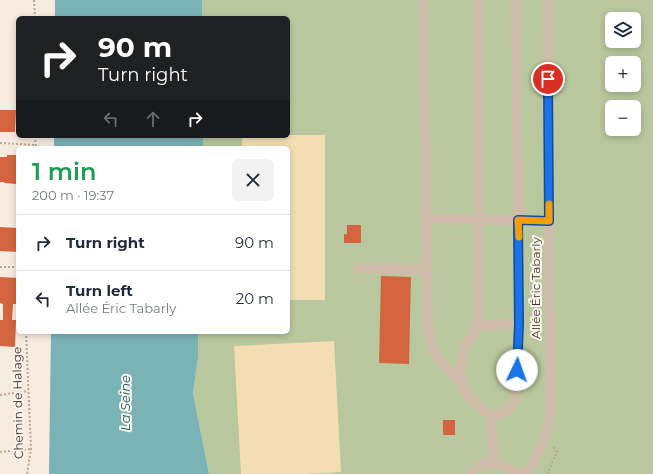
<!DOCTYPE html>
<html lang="en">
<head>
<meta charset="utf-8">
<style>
  body { margin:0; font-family:Montserrat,sans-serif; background:#f2f2f3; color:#1f2937; height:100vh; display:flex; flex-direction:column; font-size:15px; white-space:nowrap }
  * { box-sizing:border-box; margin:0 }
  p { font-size:13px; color:#747a83 }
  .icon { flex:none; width:22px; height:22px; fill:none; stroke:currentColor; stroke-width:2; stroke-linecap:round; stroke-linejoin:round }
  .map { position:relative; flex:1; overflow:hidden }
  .details { position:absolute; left:16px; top:146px; width:274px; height:188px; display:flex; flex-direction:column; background:#fff; border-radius:6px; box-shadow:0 2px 6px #0003 }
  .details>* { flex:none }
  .top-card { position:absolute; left:16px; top:16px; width:274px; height:122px; border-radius:6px; box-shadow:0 2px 6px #0003; background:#202124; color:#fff; overflow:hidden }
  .tools { position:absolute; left:605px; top:12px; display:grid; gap:8px }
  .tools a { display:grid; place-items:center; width:36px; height:36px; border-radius:6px; background:#fff; box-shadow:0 2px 6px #0003; font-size:20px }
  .pin { position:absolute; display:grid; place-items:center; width:34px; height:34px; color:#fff; margin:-17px; border:2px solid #fff; border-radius:50%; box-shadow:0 1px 4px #0007 }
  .me { position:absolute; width:44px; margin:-22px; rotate:3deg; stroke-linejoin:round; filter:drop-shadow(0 0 3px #0008) }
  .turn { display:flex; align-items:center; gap:14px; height:84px; padding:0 16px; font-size:18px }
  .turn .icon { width:52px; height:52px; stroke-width:2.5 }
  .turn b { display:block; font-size:28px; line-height:34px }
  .lanes { display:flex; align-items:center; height:38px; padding:0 16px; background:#0003; justify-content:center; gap:20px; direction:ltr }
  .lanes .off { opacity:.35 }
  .round { display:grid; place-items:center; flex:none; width:42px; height:42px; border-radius:6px; background:#f2f2f3 }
  .overview { display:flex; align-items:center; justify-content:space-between; height:68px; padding:0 16px }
  h1 { font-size:24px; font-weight:600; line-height:30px; color:#1e9e55 }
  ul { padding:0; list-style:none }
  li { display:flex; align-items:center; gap:12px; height:56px; padding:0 16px; border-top:1px solid #e0e1e3 }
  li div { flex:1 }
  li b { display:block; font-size:15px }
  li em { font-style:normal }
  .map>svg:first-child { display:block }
  .green { fill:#b8c79d; fill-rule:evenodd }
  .sand { fill:#f3deb3 }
  .water { fill:#7ab3b6 }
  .building { fill:#d26540 }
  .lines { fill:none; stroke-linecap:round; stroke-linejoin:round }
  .path { stroke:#bba593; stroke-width:2; stroke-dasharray:2 2; stroke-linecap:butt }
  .minor { stroke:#cfbba9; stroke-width:10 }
  .route-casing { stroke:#114b97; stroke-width:10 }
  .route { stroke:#1a73e8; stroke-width:7 }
  .slow { stroke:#f59e0b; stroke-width:7 }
  .labels { text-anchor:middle; stroke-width:4; stroke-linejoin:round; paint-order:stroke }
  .street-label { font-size:12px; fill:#3c2f29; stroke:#fcf5ec }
  .water-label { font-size:13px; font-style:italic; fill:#1a5d62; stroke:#fcf5ec }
</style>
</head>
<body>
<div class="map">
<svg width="653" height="474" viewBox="0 0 653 474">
  <rect width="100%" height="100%" fill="#f5ebdf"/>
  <path class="green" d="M 202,0 L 653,0 L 653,474 L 209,474 L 193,393 L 198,358 L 198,332 L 288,332 L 288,148 L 203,148 L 203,136 L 288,136 L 288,18 L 202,18 ZM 612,19 L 634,19 L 634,41 L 612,41 ZM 612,63 L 634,63 L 634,85 L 612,85 ZM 612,107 L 634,107 L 634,129 L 612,129 Z"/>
  <path class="sand" d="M 288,135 L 325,135 L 325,300 L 288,300 L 288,148 L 242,148 L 242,136 L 288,136 Z
    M 334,341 L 341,472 L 307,474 L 241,474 L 234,346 Z"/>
  <path class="water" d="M 55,0 L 202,0 L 202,18 L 55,18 Z
    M 54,136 L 203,136 L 203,148 L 54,148 Z
    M 51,332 L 198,332 L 198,358 L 193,393 L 209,474 L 49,474 Z"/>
  <path class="building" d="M 0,110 L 16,110 L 15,132 L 0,132 Z
    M 7,155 L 17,155 L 16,184 L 4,183 L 4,182 L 0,182 L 0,157 L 7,157 Z
    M 347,225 L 361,225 L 361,243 L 344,243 L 344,234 L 347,234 Z
    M 0,227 L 18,228 L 18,252 L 0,251 Z
    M 381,276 L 411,277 L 409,364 L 379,363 Z
    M 0,277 L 18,278 L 17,304 L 13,304 L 12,320 L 16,320 L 15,347 L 0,346 L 0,320 L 3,320 L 3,304 L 0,303 Z
    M 443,420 L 455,420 L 455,435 L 443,435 Z"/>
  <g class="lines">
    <path class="path" d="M 34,0 L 35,18
      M 35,136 L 36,148
      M 0,143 L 36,145
      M 0,267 L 18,267
      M 26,332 L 31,449 L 27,474
      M 0,395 L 28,391
      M 0,452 L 31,449
      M 547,474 L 557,452 L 553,446"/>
    <path class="minor" d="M 423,0 L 428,327 L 433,349 L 443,364 L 463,384
      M 479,0 L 478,325 L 464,349 L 460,370 L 464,390 L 476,404 L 491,416 L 494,463
      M 516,0 L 519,324
      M 426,219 L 518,220 L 549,221
      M 358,268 L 427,270
      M 478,325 L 519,324 L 515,401 C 508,412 503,413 491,416
      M 471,474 C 486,455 504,467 522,474
      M 526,474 L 542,445 L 550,421 L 548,0"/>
  </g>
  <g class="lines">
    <defs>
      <path id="route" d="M 517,370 L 519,324 L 518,220 L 549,221 L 548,79"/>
    </defs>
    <use href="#route" class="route-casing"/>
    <use href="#route" class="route"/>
    <path class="slow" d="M 519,237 L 518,220 L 549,221 L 549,204"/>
  </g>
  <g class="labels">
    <g class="street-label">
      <text transform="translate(536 288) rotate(-90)" y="4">Allée Éric Tabarly</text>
      <text transform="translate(18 403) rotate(-91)" y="4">Chemin de Halage</text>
    </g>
    <g class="water-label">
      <text transform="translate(125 403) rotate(-90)" y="5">La Seine</text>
    </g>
  </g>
</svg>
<div class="tools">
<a><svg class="icon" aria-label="layers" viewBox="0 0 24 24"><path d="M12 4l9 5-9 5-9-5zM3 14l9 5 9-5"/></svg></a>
<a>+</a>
<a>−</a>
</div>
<div class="pin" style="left:548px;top:79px;background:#d93025"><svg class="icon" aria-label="arrive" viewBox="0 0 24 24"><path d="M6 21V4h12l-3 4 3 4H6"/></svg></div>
<svg class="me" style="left:517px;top:370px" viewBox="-20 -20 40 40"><circle r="19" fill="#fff"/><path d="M0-13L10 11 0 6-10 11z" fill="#1a73e8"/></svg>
<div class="top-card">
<div class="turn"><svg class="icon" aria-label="right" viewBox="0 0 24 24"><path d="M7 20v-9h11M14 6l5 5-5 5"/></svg><div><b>90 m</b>Turn right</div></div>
<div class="lanes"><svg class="icon off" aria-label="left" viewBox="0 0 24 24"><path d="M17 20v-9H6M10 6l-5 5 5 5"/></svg><svg class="icon off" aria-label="ahead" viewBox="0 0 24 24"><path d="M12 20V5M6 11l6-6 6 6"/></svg><svg class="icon" aria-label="right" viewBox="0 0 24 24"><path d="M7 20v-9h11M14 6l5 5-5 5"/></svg></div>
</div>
<section class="details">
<div class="overview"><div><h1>1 min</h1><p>200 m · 19:37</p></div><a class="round"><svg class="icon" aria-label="close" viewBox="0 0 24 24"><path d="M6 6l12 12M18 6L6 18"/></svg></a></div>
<ul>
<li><svg class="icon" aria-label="right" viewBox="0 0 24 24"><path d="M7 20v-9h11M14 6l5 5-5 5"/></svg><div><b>Turn right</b></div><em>90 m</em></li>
<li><svg class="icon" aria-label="left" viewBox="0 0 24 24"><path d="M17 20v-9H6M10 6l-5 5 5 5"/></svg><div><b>Turn left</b><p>Allée Éric Tabarly</p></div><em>20 m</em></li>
</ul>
</section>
</div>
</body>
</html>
